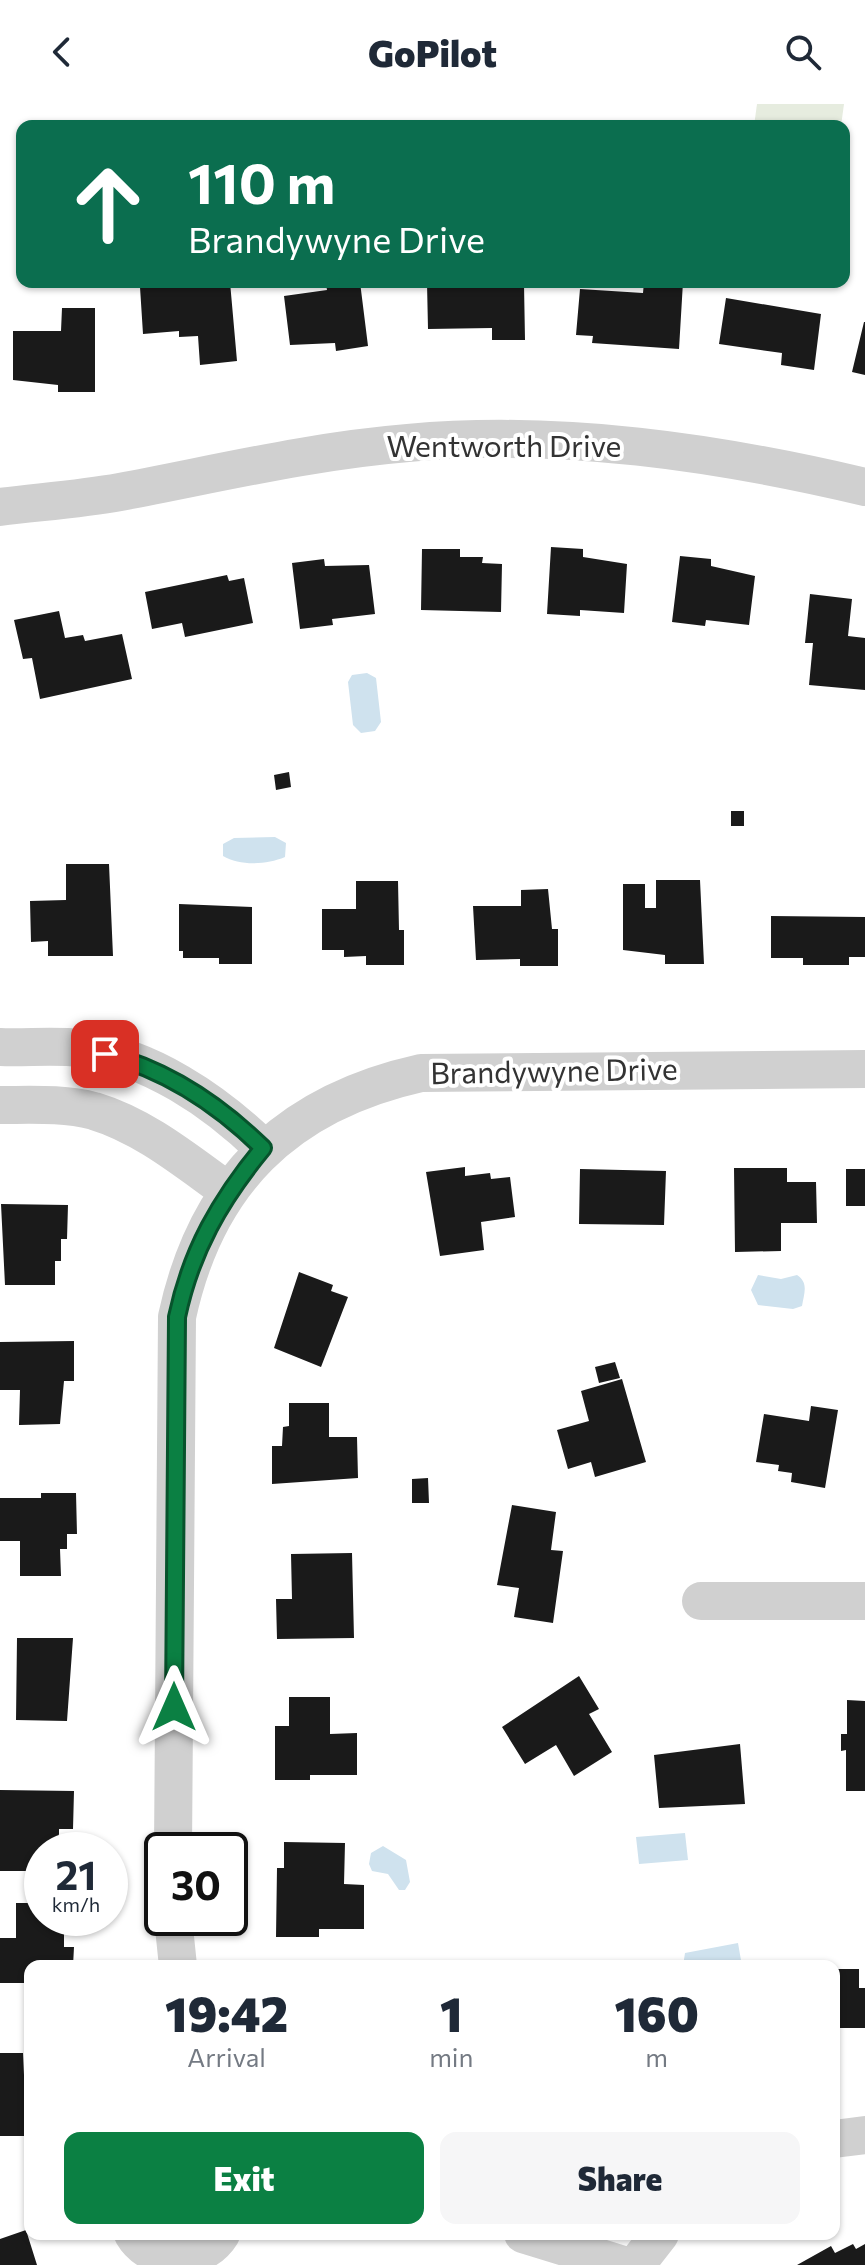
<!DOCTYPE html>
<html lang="en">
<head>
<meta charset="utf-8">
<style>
  body { margin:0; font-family:Commissioner,sans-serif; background:#f6f6f7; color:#1f2937; height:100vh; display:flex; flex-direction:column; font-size:30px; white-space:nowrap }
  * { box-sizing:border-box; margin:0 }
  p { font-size:26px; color:#747a83 }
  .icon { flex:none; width:44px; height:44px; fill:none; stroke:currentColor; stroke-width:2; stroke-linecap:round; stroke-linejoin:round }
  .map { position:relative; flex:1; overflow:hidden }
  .details { position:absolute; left:24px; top:1856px; width:816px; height:280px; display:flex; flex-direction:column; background:#fff; border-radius:16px; box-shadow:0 2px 6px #0004 }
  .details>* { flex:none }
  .top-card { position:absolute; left:16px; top:16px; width:834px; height:168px; border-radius:16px; box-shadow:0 2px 6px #0004; background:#0b6e4f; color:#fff; overflow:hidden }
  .speed { position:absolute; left:24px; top:1728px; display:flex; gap:16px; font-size:40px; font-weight:700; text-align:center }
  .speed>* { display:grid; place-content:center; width:104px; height:104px; border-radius:50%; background:#fff; box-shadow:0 2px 6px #0004; line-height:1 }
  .speed small { font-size:20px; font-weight:400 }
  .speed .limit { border:4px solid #111; border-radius:12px; background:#fff; color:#111 }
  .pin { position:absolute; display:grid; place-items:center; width:68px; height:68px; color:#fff; margin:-34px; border-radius:16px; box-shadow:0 4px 12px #0006 }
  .me { position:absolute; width:88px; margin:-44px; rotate:0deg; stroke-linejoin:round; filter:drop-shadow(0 0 6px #0008) }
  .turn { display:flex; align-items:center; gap:28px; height:168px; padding:0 40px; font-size:36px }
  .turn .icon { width:104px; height:104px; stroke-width:2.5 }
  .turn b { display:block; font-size:56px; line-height:68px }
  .eta { display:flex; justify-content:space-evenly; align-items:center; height:136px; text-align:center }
  .eta b { font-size:48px; font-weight:800; line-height:56px }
  .action { display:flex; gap:16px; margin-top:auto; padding:16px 40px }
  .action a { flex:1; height:92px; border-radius:16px; background:#0b8043; color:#fff; font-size:32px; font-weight:800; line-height:92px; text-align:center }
  .action a+a { background:#f6f6f7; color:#1f2937 }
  header { display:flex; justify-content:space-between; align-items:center; height:104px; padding:0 40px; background:#fff; font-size:36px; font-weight:800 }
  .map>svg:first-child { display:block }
  .green { fill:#e6ecdf }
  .water { fill:#cfe2ee }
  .building { fill:#1a1a1a }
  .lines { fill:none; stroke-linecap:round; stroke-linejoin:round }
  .street { stroke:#d0d0d0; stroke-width:38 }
  .route-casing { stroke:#07532c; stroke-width:20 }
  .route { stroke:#0b8043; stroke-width:14 }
  .labels { text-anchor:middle; stroke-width:8; stroke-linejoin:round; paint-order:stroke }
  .street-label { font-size:30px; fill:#333; stroke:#fff }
</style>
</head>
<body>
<header><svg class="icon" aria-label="back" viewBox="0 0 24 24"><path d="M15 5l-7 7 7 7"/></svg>GoPilot<svg class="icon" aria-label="search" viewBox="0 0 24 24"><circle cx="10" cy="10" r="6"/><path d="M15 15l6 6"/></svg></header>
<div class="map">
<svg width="865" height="2161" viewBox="0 0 865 2161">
  <rect width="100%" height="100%" fill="#fff"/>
  <path class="green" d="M 757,0 L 844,0 L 841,22 L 754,22 Z"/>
  <path class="water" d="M 367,569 L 376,574 L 381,618 L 375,627 L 361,629 L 353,621 L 348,578 L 352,571 Z
    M 275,733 L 286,739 L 285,753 C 266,761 240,762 223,752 L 223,740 L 234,734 Z
    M 758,1171 L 781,1175 L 797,1171 C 809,1179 804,1189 802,1202 L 793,1205 L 758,1201 L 751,1186 Z
    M 685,1729 L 688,1756 L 639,1760 L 636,1733 Z
    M 383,1742 L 406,1756 L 410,1778 L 405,1786 L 399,1786 L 388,1770 L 372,1767 L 369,1760 L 371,1749 Z
    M 738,1839 L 742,1862 L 683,1862 L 685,1849 Z"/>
  <path class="building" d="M 202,178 L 230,178 L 237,257 L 200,261 L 198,232 L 179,233 L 179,227 L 143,230 L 140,183 Z
    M 360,178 L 368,242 L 336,247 L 335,239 L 290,241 L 284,192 L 327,186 L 326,180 Z
    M 495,178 L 524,180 L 525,236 L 492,236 L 492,224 L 428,225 L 427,179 Z
    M 644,178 L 683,178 L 679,245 L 592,239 L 593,232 L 576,231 L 580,185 L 643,189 Z
    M 726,194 L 821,210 L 814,266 L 781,261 L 782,249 L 719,240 Z
    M 62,204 L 95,204 L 95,288 L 58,288 L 58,281 L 13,276 L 13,227 L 61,227 Z
    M 864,218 L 865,218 L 865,271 L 852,268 Z
    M 551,443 L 583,445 L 583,453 L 627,460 L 624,509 L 580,506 L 580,512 L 547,510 Z
    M 422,445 L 460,445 L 460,453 L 483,453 L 482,459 L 502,460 L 501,508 L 421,506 Z
    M 680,452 L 711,455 L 711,462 L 755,472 L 749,521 L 706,516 L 705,522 L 672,518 Z
    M 324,455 L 325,462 L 369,461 L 375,510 L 332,515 L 333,521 L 300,525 L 292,459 Z
    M 227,471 L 229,477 L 244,474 L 253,519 L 185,533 L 182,519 L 152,525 L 145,488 Z
    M 810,490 L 852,495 L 848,532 L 865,534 L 865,586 L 809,581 L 813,539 L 805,539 Z
    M 59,507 L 65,534 L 83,531 L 85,537 L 122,530 L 132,575 L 40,595 L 32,554 L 23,555 L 14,516 Z
    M 289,668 L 291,683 L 276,686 L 274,671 Z
    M 731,707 L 744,707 L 744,722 L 731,722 Z
    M 66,760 L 109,760 L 113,852 L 48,852 L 48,837 L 31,838 L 30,797 L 66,796 Z
    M 656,776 L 700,776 L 704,860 L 665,860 L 665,851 L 623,846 L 623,780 L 645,780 L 645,804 L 656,804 Z
    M 356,777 L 398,777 L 399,826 L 404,826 L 404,861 L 366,861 L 366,852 L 344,853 L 344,846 L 322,846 L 322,805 L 356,805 Z
    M 548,785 L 552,825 L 558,825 L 558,862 L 520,862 L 520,855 L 476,856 L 473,802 L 521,802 L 521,786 Z
    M 179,800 L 252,803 L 252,860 L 219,860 L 219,854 L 183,854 L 183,847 L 179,847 Z
    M 771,812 L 865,813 L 865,853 L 849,853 L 849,861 L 803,861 L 803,854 L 771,854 Z
    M 465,1063 L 465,1072 L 490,1069 L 491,1075 L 510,1073 L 515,1113 L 481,1118 L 484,1146 L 440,1152 L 426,1068 Z
    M 734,1064 L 787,1064 L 787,1078 L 816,1078 L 817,1119 L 781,1119 L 781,1147 L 735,1148 Z
    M 580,1065 L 666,1067 L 664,1121 L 579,1120 Z
    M 846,1065 L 865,1065 L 865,1102 L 846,1102 Z
    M 1,1100 L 68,1101 L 67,1135 L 61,1135 L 61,1157 L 55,1157 L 55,1181 L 5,1181 Z
    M 299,1168 L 333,1181 L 331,1187 L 348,1193 L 321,1263 L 274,1244 Z
    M 74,1237 L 74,1277 L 64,1277 L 60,1320 L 19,1321 L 20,1286 L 0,1286 L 0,1238 Z
    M 615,1258 L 620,1274 L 599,1279 L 595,1263 Z
    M 622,1275 L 646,1358 L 595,1373 L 591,1358 L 568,1365 L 557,1326 L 589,1317 L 581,1287 Z
    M 289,1299 L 329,1299 L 329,1333 L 357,1333 L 358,1374 L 272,1380 L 272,1342 L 282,1342 L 283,1323 L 289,1322 Z
    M 811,1302 L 838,1306 L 825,1384 L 791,1378 L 792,1369 L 778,1367 L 779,1361 L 756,1358 L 764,1310 L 809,1317 Z
    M 428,1374 L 429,1399 L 412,1399 L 412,1375 Z
    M 41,1389 L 76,1389 L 77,1430 L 67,1430 L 67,1445 L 60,1445 L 61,1472 L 20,1472 L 20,1437 L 0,1437 L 0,1394 L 41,1394 Z
    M 512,1401 L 556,1408 L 551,1446 L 563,1447 L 553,1519 L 514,1513 L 519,1484 L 497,1481 Z
    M 352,1449 L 354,1534 L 277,1535 L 276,1495 L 292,1495 L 291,1450 Z
    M 17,1534 L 73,1534 L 67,1617 L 16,1616 Z
    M 579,1572 L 599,1605 L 589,1610 L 612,1648 L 574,1672 L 556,1641 L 525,1660 L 502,1623 Z
    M 289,1593 L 330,1593 L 330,1630 L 357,1629 L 357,1671 L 310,1671 L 310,1676 L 275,1676 L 275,1622 L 289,1622 Z
    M 847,1596 L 865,1597 L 865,1687 L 846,1687 L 846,1646 L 841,1647 L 841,1630 L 847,1630 Z
    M 740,1640 L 745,1700 L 659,1704 L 654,1651 Z
    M 0,1686 L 74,1687 L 73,1725 L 59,1725 L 59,1743 L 42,1746 L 42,1767 L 0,1767 Z
    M 284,1738 L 345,1739 L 344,1780 L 364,1781 L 364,1825 L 319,1825 L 319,1833 L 276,1833 L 277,1764 L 284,1764 Z
    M 16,1799 L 42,1799 L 42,1814 L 58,1814 L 58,1822 L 64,1822 L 64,1843 L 74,1843 L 73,1862 L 30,1862 L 30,1879 L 0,1879 L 0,1834 L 16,1834 Z
    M 834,1865 L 859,1865 L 859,1884 L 865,1884 L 865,1924 L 834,1924 Z
    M 0,1949 L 23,1949 L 24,1971 L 29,1971 L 30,2032 L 0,2032 Z
    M 26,2126 L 37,2161 L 0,2161 L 0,2135 Z
    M 853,2140 L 856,2145 L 865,2140 L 865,2161 L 797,2161 L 831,2142 L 835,2149 Z"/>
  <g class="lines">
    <path class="street" d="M 0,403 C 40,398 81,395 120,388 C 216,370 310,347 408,339 C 560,325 717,348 865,383
      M 0,943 C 27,944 54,941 81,944 C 149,952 215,997 263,1044
      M 0,1001 C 31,1001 64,999 94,1007 C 144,1022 186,1057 228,1087
      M 701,1497 L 865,1497
      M 173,1746 L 177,1213 C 206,1078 286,999 421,969 L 865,965
      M 173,1814 L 178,1862
      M 834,2035 L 865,2031
      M 133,2130 C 151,2161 202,2161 221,2130
      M 523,2130 L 623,2161
      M 636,2161 L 660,2130"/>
  </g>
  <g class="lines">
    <defs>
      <path id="route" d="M 105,950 C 165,965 219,1001 263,1044 C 220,1096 191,1147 177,1213 L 174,1603"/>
    </defs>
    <use href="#route" class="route-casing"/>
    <use href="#route" class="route"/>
  </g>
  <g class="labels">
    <g class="street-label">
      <text x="504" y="353">Wentworth Drive</text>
      <text transform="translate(554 968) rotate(-1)" y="10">Brandywyne Drive</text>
    </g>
  </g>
</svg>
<div class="speed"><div>21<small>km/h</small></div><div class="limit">30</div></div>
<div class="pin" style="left:105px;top:950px;background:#d93025"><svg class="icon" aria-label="arrive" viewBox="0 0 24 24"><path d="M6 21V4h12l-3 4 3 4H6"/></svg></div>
<svg class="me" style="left:174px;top:1603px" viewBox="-20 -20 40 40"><path d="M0-17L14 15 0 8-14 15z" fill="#0b8043" stroke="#fff" stroke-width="4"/></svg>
<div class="top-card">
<div class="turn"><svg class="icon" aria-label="ahead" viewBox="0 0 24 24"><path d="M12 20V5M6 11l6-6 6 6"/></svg><div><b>110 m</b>Brandywyne Drive</div></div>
</div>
<section class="details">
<div class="eta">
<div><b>19:42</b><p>Arrival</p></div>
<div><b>1</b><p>min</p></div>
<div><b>160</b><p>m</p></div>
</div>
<div class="action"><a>Exit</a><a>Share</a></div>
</section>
</div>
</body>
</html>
